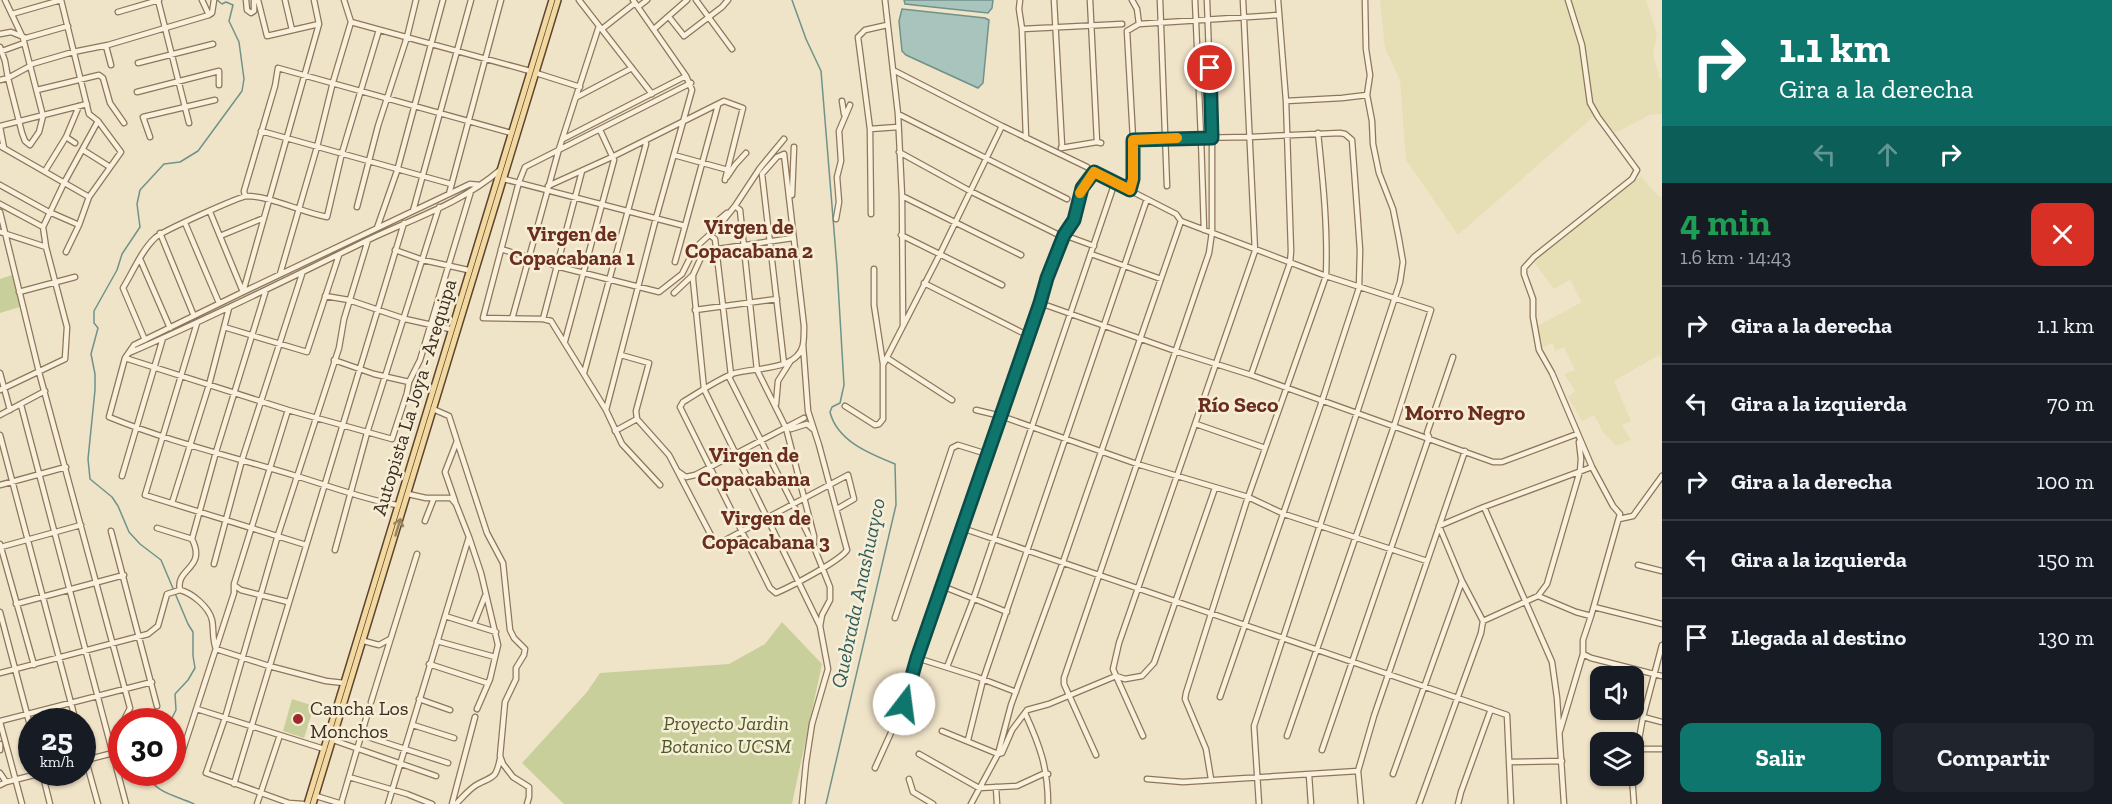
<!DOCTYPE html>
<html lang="es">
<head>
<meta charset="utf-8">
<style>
  body { margin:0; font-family:"Zilla Slab",serif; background:#20242c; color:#f1f3f6; height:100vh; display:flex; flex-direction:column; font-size:22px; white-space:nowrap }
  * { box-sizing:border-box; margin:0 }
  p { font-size:20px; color:#9ea1a6 }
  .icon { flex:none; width:33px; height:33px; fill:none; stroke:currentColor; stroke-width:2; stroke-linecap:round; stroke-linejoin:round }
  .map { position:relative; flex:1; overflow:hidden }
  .side { display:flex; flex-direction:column; background:#171b24; width:450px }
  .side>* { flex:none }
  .top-card { background:#0f766e; color:#fff; overflow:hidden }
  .controls { position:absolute; left:1590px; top:666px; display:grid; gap:12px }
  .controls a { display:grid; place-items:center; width:54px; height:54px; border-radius:12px; background:#171b24; box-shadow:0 2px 4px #0004; font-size:30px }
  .speed { position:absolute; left:18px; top:708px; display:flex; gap:12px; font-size:30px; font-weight:700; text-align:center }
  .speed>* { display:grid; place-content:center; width:78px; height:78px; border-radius:50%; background:#171b24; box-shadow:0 2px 4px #0004; line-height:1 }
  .speed small { font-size:15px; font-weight:400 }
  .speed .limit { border:9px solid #d22; background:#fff; color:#111 }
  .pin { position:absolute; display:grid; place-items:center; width:51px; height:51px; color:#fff; margin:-26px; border:3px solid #fff; border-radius:50%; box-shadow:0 2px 6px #0007 }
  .me { position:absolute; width:66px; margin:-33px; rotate:15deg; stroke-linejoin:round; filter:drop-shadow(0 0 4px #0008) }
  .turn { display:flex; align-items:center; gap:21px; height:126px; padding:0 18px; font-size:27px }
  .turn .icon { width:78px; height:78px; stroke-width:2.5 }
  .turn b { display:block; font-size:42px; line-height:51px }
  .lanes { display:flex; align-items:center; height:57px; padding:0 18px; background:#0003; justify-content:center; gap:30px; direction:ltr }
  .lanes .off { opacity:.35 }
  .round { display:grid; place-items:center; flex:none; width:63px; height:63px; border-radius:12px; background:#20242c }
  .overview { display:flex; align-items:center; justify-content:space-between; height:102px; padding:0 18px }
  h1 { font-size:36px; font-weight:700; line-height:45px; color:#1e9e55 }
  .action { display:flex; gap:12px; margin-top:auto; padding:12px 18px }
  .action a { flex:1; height:69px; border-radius:12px; background:#0f766e; color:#fff; font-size:24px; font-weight:700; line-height:69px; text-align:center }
  .action a+a { background:#20242c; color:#f1f3f6 }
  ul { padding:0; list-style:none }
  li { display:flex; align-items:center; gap:18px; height:78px; padding:0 18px; border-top:2px solid #363941 }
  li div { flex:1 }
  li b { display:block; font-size:22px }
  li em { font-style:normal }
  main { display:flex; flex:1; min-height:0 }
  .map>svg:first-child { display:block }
  .farmland { fill:#e6deb5 }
  .green { fill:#c9cf9b }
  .water { fill:#a9c4bc; stroke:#6f938a; stroke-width:1.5 }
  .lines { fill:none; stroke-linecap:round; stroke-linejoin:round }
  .stream { stroke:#6f938a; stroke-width:1.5 }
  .minor-casing { stroke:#8d765c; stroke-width:7 }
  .major-casing { stroke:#5b4430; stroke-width:8 }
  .minor { stroke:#faf1dc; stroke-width:4.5 }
  .major { stroke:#f3d9a0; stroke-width:5 }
  .oneway { stroke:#988460 }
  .route-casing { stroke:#0a4d48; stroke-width:15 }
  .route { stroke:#0f766e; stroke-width:10 }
  .slow { stroke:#f59e0b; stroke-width:10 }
  .poi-dot { fill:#9e2a2b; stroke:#f7eed8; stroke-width:2 }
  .labels { text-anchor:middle; stroke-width:5; stroke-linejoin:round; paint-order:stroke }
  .street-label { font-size:20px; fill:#3d2e20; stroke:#f7eed8 }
  .poi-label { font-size:20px; fill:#3d2e20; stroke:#f7eed8; text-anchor:start }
  .park-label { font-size:20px; font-style:italic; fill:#4d5a26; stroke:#f7eed8 }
  .neighbourhood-label { font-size:21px; font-weight:bold; fill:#6b2e1e; stroke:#f7eed8 }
  .water-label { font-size:21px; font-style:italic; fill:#2f5d5a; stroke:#f7eed8 }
  .quarter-label { font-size:22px; font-weight:bold; fill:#6b2e1e; stroke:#f7eed8 }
</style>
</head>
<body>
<main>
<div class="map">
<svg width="1662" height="804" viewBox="0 0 1662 804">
  <rect width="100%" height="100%" fill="#f0e4c8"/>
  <path class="farmland" d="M 1380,0 L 1565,0 L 1580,45 L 1587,104 L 1594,116 L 1458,235 L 1406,160 L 1400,80 L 1385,48 Z
    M 1571,0 L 1646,0 L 1657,34 L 1653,54 L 1660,79 L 1662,78 L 1662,114 L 1650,115 L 1615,133 L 1597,111 L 1590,94 L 1585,43 Z
    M 1641,176 L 1659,197 L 1662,196 L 1662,361 L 1659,355 L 1614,381 L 1631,421 L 1622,425 L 1631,440 L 1616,446 L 1603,432 L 1594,415 L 1582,421 L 1568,397 L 1575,391 L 1564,374 L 1575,370 L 1564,347 L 1555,351 L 1553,343 L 1542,348 L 1536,327 L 1582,302 L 1570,280 L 1554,289 L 1533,261 Z"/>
  <path class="green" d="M 12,275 L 20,307 L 0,313 L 0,279 Z
    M 782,622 L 822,664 L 792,804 L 564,804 L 522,763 L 587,692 L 600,673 L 729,664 L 765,644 Z
    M 292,699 L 314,706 L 304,738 L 283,731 Z"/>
  <path class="water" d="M 904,0 L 993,0 L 992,8 L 988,13 L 905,4 Z
    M 902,9 L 985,18 L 989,20 L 983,83 L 978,88 L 906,55 L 902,51 L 899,21 Z"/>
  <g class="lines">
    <path class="stream" d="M 792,0 L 806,39 L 821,71 L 837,267 L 844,385 L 840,403 L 832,407 L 830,412 C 837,441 870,454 895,464 L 896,505 L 826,804
      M 170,722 L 176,710 L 175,694 L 188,680 L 195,668 L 193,656 L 193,632 L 188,624 L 161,560 L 140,544 L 129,532 L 118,506 L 112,497 L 90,479 L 88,459 L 95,390 L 95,374 L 91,354 L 98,328 L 94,323 L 94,311 L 117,270 L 122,254 L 140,227 L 137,204 L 140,190 L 164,164 L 180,162 L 198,151 L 242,91 L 244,79 L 239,42 L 229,21 L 233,5 L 226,2 L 222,4 L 217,0
      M 147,772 C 152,793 178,796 194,804"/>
    <defs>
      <path id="minor" d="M 5,0 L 23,38 L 43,116 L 39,132 L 30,145 L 25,141 L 22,133 L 8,78 L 30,66 L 32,64 L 73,52 L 108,45 L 209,15 L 212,13 L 214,0
        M 61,0 L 89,114 L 98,121 L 121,152 L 89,197 L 79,225 L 66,252
        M 158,0 L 189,123
        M 202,0 L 209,15
        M 246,0 L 247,10 L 251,13 L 254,11 L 254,0
        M 258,0 L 267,36 L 319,24
        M 285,0 L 292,30
        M 314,0 L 319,24 L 243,292 L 134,345 L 125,358 L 109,417 C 170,442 234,457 296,476 C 330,486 362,499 397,505
        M 579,0 L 652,94
        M 696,0 L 732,49
        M 885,0 L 898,114 L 902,196 L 903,326
        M 1020,0 L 1019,9 L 1022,29 L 1026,138
        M 1054,0 L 1062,146
        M 1090,0 L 1097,142
        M 1132,0 L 1137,9 L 1139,24
        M 1160,0 L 1167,186
        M 1195,0 L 1201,138 L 1204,230
        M 638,7 L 647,0
        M 118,12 L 159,0
        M 12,14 L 61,0
        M 669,17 L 684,36 L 722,7 L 728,0
        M 351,22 L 530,71
        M 602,29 L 635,3
        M 654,29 L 687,0
        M 1022,29 L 1122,24
        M 0,34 L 11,32 L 26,38 L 68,26
        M 106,46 L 111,65
        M 0,47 L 5,61 L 8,78 L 0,80
        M 2,51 L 24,43
        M 138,63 L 213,44
        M 893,70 L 1002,126 L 1087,167
        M 536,73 L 580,87
        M 37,90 L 99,75 L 103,78 L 110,103 L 124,123
        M 137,92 L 219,71 L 219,85
        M 577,97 L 632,68
        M 842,101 L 844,114
        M 1286,101 L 1342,98 L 1367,95
        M 898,114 L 1067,199
        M 0,126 L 87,104
        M 0,127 L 4,148
        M 870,129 L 898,127
        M 261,131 L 451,184
        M 66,137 L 75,143
        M 150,137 L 143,117 L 215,100
        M 563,139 L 686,76
        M 784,139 L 760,168 L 735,206 L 740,210 L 757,370 L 786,428 L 814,536 L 814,543
        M 1133,139 L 1127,31 L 1139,24 L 1279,15
        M 0,146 L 89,197
        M 1061,148 L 1097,142 L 1101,143
        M 83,150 L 110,167
        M 899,152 L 970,191 L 1057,234
        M 674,155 L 728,170
        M 45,171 L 66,137 L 79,106
        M 727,177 L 735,165 L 746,153
        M 504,179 L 685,226 L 675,262
        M 0,185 L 47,211 L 79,225
        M 548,186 L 612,157 L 724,101 L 743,108 L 725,180
        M 1130,190 L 1133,179 L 1133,139 L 1250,137 L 1340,133 L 1345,134 L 1352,140 L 1360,250 L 1359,288 L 1322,401 L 1220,697
        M 449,194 L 501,0
        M 792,195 L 794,147
        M 245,196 L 244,191 L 275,86 L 278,68 L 511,133
        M 902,196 L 1021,255
        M 0,204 L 43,227
        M 357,207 L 378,126 L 407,37 L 416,0
        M 413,211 L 471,0
        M 0,212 L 39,372 L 130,708 L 123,722
        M 210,212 L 243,292 L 470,184 L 480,185
        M 871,214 L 870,129 L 858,37 L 865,30 L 887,25
        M 836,219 L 839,202 L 837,177 L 841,161 L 839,131 L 850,105
        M 185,223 L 219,303
        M 715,223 L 727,213
        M 685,226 L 718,105
        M 377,228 L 397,171 L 443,0
        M 0,232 L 46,247
        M 160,233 L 194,316
        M 710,235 L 715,239 L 731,375
        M 901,235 L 1002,285
        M 1064,235 L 1094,246
        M 220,236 L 264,218
        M 793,238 L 704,251 L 693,275 L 693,280 L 704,389 L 820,626
        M 501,249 L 556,266 L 659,292 L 682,274 L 695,248 L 718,227 L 735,206
        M 395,250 L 423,260 L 468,270
        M 1091,254 L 1161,279
        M 140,259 L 170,328
        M 874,269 L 874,305 L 883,364
        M 280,274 L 317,147 L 333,82 L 351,22 L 344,0
        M 924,283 L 1029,336
        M 19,292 L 75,277
        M 674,293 L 693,275
        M 325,296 L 349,300 L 405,319 L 450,329
        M 1040,303 L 1175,351 L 1251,375 L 1493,462 L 1502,462 L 1577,434
        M 695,310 L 777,299
        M 512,319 L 559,149 L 599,26
        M 543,319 L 582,171
        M 197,323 L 145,495 L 306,545
        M 224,327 L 307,352 L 339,255
        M 145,340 L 123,288 C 133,272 141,251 155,238 C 160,232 241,196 247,196 C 274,197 300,212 327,217 L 342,153 L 379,30
        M 565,341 L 614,160 L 600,130
        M 129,353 C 210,318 288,279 368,240 C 412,219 462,203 500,170
        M 621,355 L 649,363 L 636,411 L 637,419 L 669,455 L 716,545 L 848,475 L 854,499 L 837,509
        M 125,358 L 288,410 L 392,439 L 407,393 L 409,382 L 420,360 L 471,191
        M 887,358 L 952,400
        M 334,360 L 374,374 L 409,382
        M 784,364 L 762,174 L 777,157 L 784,154 L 804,326 C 804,332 804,339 803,345 C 797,372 752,367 732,374 C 715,381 698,393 683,402 L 680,407 L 770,588 L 776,593 C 790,587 840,561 847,550 L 819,445 L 808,411 L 803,344
        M 0,373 L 10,410
        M 584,373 L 646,144 L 645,141
        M 1251,375 L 1290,263 L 1291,251 L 1286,101 L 1278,0
        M 729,377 L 812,542 L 830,587 L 830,600 L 822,615 L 820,626 L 828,669 L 812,724 L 806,763 L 802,804
        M 0,390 L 65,359 L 67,327 L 46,247 L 43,227 L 64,183 L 98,121
        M 776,404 L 778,381 L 790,362
        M 21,405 L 126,804
        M 845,406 L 875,425 L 879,424 L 883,419 L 883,365 L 940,254 L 1002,126
        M 433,409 L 449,416 L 457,441 L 445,472 L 455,501
        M 606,410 L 656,218 L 692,90 L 686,76 L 633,0
        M 976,410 L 1001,416 L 1137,464 L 1248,497 L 1284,514 L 1427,561
        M 0,415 L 45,391
        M 1196,424 L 1265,448
        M 791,429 L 807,424 L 813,429
        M 615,431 L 637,419
        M 0,435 L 76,722
        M 457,441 L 487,533 L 503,563 L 510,630 L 514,638 L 525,649 L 524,655 L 516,668 L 516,679 L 505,702 L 500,756 L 503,764 L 513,777 L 529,787 L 529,797 L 527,804
        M 679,472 L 686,477 L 695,475 L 804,418
        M 122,476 L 163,338
        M 0,485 L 66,467
        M 660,485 L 622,444 L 606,410 L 551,321 L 543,319 L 483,318 L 519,182 L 525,167 L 691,83
        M 172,503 L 209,385 L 229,308
        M 1484,507 L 1552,662 L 1557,698 L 1564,804
        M 1619,519 L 1633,516 L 1662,476
        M 425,521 L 434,498
        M 157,528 L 192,539
        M 962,528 L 1507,715 L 1511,804
        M 111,531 L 157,706
        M 469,537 L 481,573 L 498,645 L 490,679 L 477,709
        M 0,544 L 34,665
        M 1,547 L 81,525
        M 335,550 L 367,433 L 439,207
        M 214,564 L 242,460 L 302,274
        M 1638,565 L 1662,571
        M 234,585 L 241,590 L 288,602
        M 942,586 L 1007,612
        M 180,590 C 175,568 207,569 192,539 L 216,452 L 266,290
        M 1538,596 L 1576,612 L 1591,616 L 1620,514 L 1613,506 L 1592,467 L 1552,373 L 1539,350 L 1533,317 L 1533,299 L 1524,274 L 1524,268 L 1534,257 L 1632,179 L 1637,170 L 1598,117 L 1590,103 L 1582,45 L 1568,0
        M 16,604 L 124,575
        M 1594,607 L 1662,624
        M 0,612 L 32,733
        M 445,616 L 496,632
        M 895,618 L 952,448 L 958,445 L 987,454
        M 1483,621 L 1462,581 L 1439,526 L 1484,507 L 1592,467
        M 474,624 L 485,596
        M 364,641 L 379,645 L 390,639
        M 437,641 L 495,657
        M 1583,654 L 1591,658 L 1662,676
        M 917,658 L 977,677 L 1016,692
        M 429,664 L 487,683
        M 947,667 L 973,600 L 1115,182
        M 0,673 L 148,634 L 158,626 L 167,594 L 180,590 C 192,593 209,607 212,620 C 214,630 212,639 216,649 L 269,666 L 326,681 L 344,683
        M 1116,676 L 1125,679 L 1142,676 L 1154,663 L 1215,488
        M 1116,676 L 1143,736
        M 419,699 L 450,710
        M 371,702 L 417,554
        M 197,709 L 324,749
        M 1025,713 C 1040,746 1048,768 1048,804
        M 1643,717 L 1662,722
        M 0,721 L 152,682
        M 0,722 L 22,804
        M 413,725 L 454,738
        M 942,731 L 998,754 L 1002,753 L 1012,730 L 1027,710 L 1049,704 L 1116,676 L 1113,669 L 1119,643 L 1255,251 L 1243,0
        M 1560,731 L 1583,654 L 1583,640 L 1591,616
        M 362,735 L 448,763
        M 109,739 L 115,735 L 122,724
        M 333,740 L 436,776
        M 968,740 L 983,680 L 1147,199
        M 0,744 L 0,750
        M 82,746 L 98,804
        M 1636,749 L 1662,749
        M 1322,750 L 1429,437 L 1427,433 L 1453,357
        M 919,754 L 979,788 L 1017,786 L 1043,774 L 1048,774
        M 1096,755 L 1064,684 L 1064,678 L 1209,253 L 1212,232 L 1212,138 L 1207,0
        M 82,761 L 113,753
        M 179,762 L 234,593 L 234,584 L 288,410
        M 1509,762 L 1562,761
        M 1634,767 L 1643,717 L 1662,645
        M 875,768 L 904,704 L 942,586 L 1040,303 L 1047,278 L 1064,235 L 1074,220 L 1082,188 L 1094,172 L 1176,214 L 1181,221 L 1326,276 L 1431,310 L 1394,426 L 1287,736
        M 42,772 L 50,804
        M 0,773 L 6,782
        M 1393,774 L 1462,581
        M 1309,775 L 1311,804
        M 1632,776 L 1634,804
        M 349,777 L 407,794 L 432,804
        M 909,779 L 913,792 L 933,804
        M 1147,779 L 1183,782 L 1358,771
        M 1211,779 L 1206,749 L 1185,699 L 1186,693 L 1248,497 L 1326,276 C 1328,229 1323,181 1318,133
        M 234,784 L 404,223
        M 0,785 L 6,782 L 42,773
        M 996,787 L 997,804
        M 316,796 L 342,804
        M 257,804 L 280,735
        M 303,804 L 289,803 L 206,773 L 225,718 L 278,535 L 339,348 L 344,319 L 368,240
        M 341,804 L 368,712
        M 388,804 L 469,537 L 456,504 L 451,498 L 426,498 L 408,494
        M 452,804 L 475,717
        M 456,804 C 462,798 471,787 478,784 C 494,776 496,778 500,759
        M 971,804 L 998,754 L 1011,705 L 1063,562 L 1181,221
        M 1259,804 L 1254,726 L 1400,282 L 1403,262 L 1399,239 L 1393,209 L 1379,173 L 1373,144 L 1372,121 L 1367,95 L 1370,75 L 1366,49 L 1365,0
        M 1361,804 L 1358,771 L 1374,716 L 1465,451
        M 1419,804 L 1481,633 L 1483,621 L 1538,596 L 1547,584 L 1580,471 L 1581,459 L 1579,442
        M 1458,804 L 1461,792 L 1491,709"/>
      <path id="major" d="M 307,804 L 552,0
        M 313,804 L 558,0"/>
    </defs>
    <use href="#minor" class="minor-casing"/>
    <use href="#major" class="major-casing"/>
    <use href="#minor" class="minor"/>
    <use href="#major" class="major"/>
  </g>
  <defs><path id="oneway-shaft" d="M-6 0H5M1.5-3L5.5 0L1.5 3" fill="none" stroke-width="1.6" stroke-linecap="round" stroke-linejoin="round" transform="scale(1.5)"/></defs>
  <use class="oneway" href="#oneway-shaft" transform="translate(398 527) rotate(-73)"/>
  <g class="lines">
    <defs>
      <path id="route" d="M 904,704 L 917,658 L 1040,303 L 1047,278 L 1064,235 L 1074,220 L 1082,188 L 1094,172 L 1130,190 L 1133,179 L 1133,140 L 1212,138 L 1210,68"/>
    </defs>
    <use href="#route" class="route-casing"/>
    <use href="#route" class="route"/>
    <path class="slow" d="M 1080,193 L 1094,172 L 1130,190 L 1133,179 L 1133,140 L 1177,138"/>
  </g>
  <circle class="poi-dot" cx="298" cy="719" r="6"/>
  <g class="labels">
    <g class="street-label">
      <text transform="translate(414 397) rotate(-73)" y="7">Autopista La Joya - Arequipa</text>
    </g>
    <g class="poi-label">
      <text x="310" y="715">Cancha Los<tspan x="310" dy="23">Monchos</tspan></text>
    </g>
    <g class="park-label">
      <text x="726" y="730">Proyecto Jardin<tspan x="726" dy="23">Botanico UCSM</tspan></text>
    </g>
    <g class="neighbourhood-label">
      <text x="749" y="234">Virgen de<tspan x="749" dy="24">Copacabana 2</tspan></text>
      <text x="572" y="241">Virgen de<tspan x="572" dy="24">Copacabana 1</tspan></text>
      <text x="1465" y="420">Morro Negro</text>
      <text x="754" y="462">Virgen de<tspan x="754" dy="24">Copacabana</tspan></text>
      <text x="766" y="525">Virgen de<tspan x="766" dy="24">Copacabana 3</tspan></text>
    </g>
    <g class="water-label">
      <text transform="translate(858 593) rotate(-78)" y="7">Quebrada Anashuayco</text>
    </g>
    <g class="quarter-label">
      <text x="1238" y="412">Río Seco</text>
    </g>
  </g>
</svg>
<div class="controls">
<a><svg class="icon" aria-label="sound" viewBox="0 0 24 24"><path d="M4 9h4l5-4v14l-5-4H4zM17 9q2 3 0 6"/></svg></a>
<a><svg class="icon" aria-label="layers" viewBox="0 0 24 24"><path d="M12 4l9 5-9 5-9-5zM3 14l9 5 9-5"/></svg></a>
</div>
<div class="speed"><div>25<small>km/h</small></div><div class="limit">30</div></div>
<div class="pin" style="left:1210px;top:68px;background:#d93025"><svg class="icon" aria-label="arrive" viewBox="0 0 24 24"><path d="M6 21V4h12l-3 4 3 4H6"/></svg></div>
<svg class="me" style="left:904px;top:704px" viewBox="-20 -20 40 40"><circle r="19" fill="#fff"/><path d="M0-13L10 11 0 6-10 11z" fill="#0f766e"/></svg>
</div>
<section class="side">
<div class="top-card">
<div class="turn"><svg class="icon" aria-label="right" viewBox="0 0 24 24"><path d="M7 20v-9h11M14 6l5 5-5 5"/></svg><div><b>1.1 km</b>Gira a la derecha</div></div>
<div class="lanes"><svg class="icon off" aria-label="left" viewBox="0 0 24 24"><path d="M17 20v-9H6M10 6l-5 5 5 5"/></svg><svg class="icon off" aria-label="ahead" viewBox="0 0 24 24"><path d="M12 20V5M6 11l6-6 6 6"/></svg><svg class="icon" aria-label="right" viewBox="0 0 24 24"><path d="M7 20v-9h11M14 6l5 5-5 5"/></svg></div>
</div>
<div class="overview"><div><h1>4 min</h1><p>1.6 km · 14:43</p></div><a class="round" style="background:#d93025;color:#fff"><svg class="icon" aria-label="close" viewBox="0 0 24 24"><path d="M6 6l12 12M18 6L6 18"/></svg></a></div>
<ul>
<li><svg class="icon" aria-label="right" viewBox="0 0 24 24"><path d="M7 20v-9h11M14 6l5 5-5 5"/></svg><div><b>Gira a la derecha</b></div><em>1.1 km</em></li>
<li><svg class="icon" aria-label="left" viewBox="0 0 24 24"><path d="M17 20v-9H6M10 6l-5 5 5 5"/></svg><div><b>Gira a la izquierda</b></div><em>70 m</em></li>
<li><svg class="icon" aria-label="right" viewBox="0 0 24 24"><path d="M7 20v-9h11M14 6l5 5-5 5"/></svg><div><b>Gira a la derecha</b></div><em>100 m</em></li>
<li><svg class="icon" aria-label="left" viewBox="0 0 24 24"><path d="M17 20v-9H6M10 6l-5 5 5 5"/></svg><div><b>Gira a la izquierda</b></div><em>150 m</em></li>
<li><svg class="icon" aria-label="arrive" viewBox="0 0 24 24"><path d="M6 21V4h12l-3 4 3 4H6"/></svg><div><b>Llegada al destino</b></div><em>130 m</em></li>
</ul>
<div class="action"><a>Salir</a><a>Compartir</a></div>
</section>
</main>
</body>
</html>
